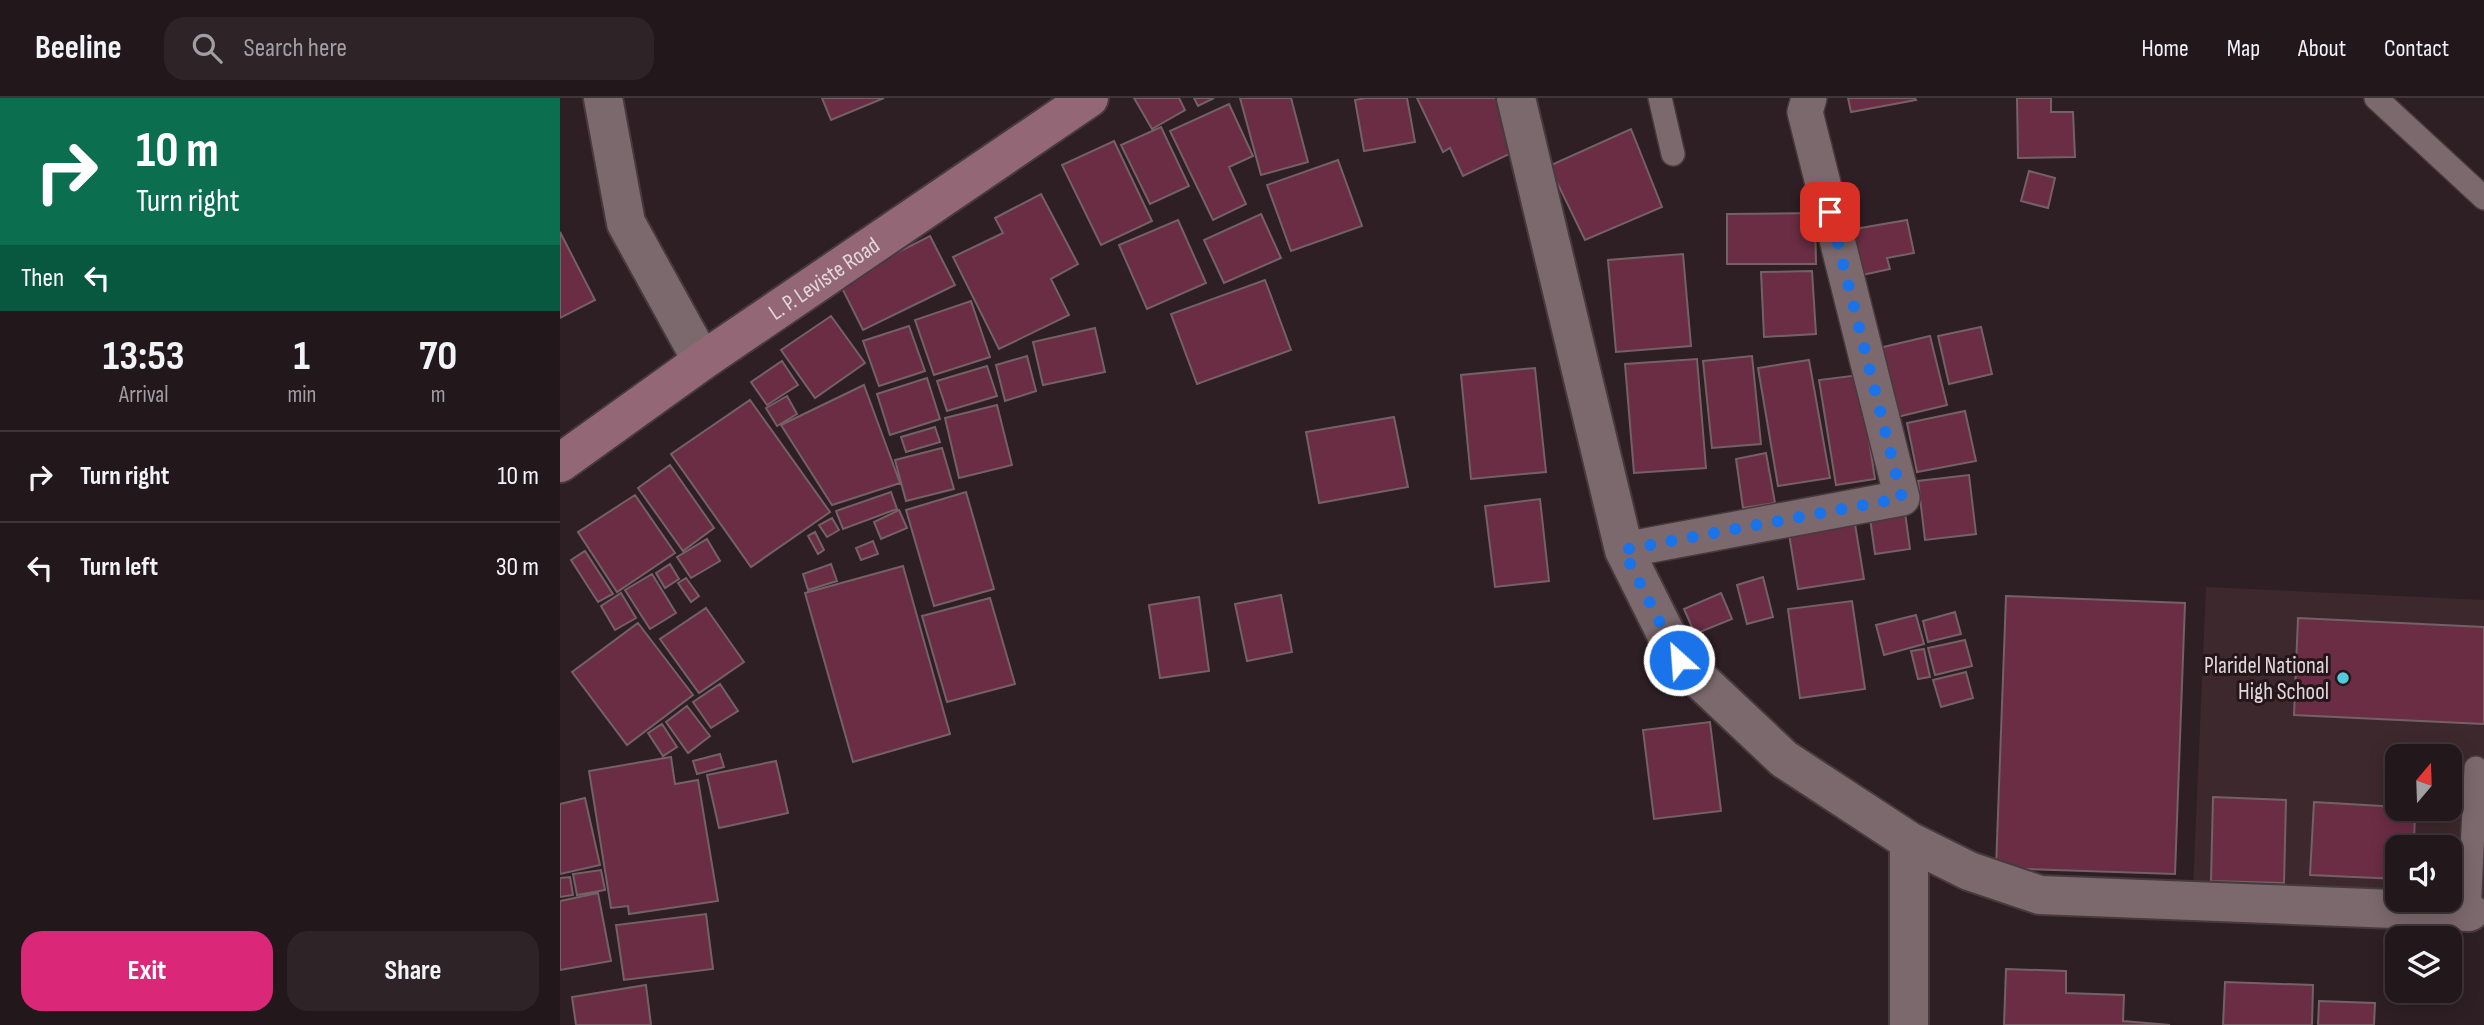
<!DOCTYPE html>
<html lang="en">
<head>
<meta charset="utf-8">
<style>
  body { margin:0; font-family:"Sofia Sans Condensed",sans-serif; background:#2e2428; color:#f1f3f6; height:100vh; display:flex; flex-direction:column; font-size:26px; white-space:nowrap }
  * { box-sizing:border-box; margin:0 }
  p { font-size:23px; color:#a29fa3 }
  .icon { flex:none; width:38px; height:38px; fill:none; stroke:currentColor; stroke-width:2; stroke-linecap:round; stroke-linejoin:round }
  .map { position:relative; flex:1; overflow:hidden }
  .drawer { display:flex; flex-direction:column; background:#22171b; width:560px }
  .drawer>* { flex:none }
  .hud { background:#0b6e4f; color:#fff; overflow:hidden }
  .needle { width:46px; rotate:19deg }
  .tools { position:absolute; left:1825px; top:646px; display:grid; gap:14px }
  .tools a { display:grid; place-items:center; width:77px; height:77px; border-radius:14px; background:#22171b; box-shadow:0 4px 18px #0003,0 0 0 2px #3f363a; font-size:35px }
  .pin { position:absolute; display:grid; place-items:center; width:60px; height:60px; color:#fff; margin:-30px; border-radius:14px; box-shadow:0 4px 10px #0006 }
  .me { position:absolute; width:77px; margin:-38px; rotate:334deg; stroke-linejoin:round; filter:drop-shadow(0 0 5px #0008) }
  .turn { display:flex; align-items:center; gap:24px; height:147px; padding:0 21px; font-size:32px }
  .turn .icon { width:91px; height:91px; stroke-width:2.5 }
  .turn b { display:block; font-size:49px; line-height:60px }
  .then { display:flex; align-items:center; height:66px; padding:0 21px; background:#0003; gap:14px; font-size:26px }
  .eta { display:flex; justify-content:space-evenly; align-items:center; height:119px; text-align:center }
  .eta b { font-size:42px; font-weight:700; line-height:49px }
  .button { display:flex; gap:14px; margin-top:auto; padding:14px 21px }
  .button a { flex:1; height:80px; border-radius:21px; background:#db2777; color:#fff; font-size:28px; font-weight:700; line-height:80px; text-align:center }
  .button a+a { background:#2e2428; color:#f1f3f6 }
  ul { padding:0; list-style:none }
  li { display:flex; align-items:center; gap:21px; height:91px; padding:0 21px; border-top:2px solid #3f363a }
  li div { flex:1 }
  li b { display:block; font-size:26px }
  li em { font-style:normal }
  header { display:flex; align-items:center; gap:42px; box-sizing:border-box; height:98px; padding:0 35px; background:#22171b; border-bottom:2px solid #3f363a }
  header strong { font-size:33px }
  nav { display:flex; gap:38px; margin-inline-start:auto; font-size:24px }
  .search { width:490px; height:63px; background:#2e2428; display:flex; align-items:center; gap:18px; box-sizing:border-box; padding:0 24px; border-radius:21px; color:#a29fa3; font-size:26px }
  main { display:flex; flex:1; min-height:0 }
  .map>svg:first-child { display:block }
  .built { fill:#3d282e; fill-rule:evenodd }
  .building { fill:#6b2d44; stroke:#736166; stroke-width:2 }
  .lines { fill:none; stroke-linecap:round; stroke-linejoin:round }
  .service-casing { stroke:#473a3e; stroke-width:26 }
  .pedestrian-casing { stroke:#473a3e; stroke-width:38 }
  .minor-casing { stroke:#473a3e; stroke-width:42 }
  .secondary-casing { stroke:#473a3e; stroke-width:42 }
  .service { stroke:#7c696e; stroke-width:23 }
  .pedestrian { stroke:#7c696e; stroke-width:35 }
  .minor { stroke:#7c696e; stroke-width:38 }
  .secondary { stroke:#936776; stroke-width:38 }
  .route { stroke:#1a73e8; stroke-width:12; stroke-dasharray:0 21.6 }
  .poi-dot { fill:#54cadd; stroke:#24161a; stroke-width:2.5 }
  .labels { text-anchor:middle; stroke-width:6; stroke-linejoin:round; paint-order:stroke }
  .street-label { font-size:23px; fill:#e2d7da; stroke:#24161a }
  .poi-label { font-size:23px; fill:#e2d7da; stroke:#24161a; text-anchor:end }
</style>
</head>
<body>
<header>
<strong>Beeline</strong>
<div class="search"><svg class="icon" aria-label="search" viewBox="0 0 24 24"><circle cx="10" cy="10" r="6"/><path d="M15 15l6 6"/></svg>Search here</div>
<nav><a>Home</a><a>Map</a><a>About</a><a>Contact</a></nav>
</header>
<main>
<section class="drawer">
<div class="hud">
<div class="turn"><svg class="icon" aria-label="right" viewBox="0 0 24 24"><path d="M7 20v-9h11M14 6l5 5-5 5"/></svg><div><b>10 m</b>Turn right</div></div>
<div class="then">Then<svg class="icon" aria-label="left" viewBox="0 0 24 24"><path d="M17 20v-9H6M10 6l-5 5 5 5"/></svg></div>
</div>
<div class="eta">
<div><b>13:53</b><p>Arrival</p></div>
<div><b>1</b><p>min</p></div>
<div><b>70</b><p>m</p></div>
</div>
<ul>
<li><svg class="icon" aria-label="right" viewBox="0 0 24 24"><path d="M7 20v-9h11M14 6l5 5-5 5"/></svg><div><b>Turn right</b></div><em>10 m</em></li>
<li><svg class="icon" aria-label="left" viewBox="0 0 24 24"><path d="M17 20v-9H6M10 6l-5 5 5 5"/></svg><div><b>Turn left</b></div><em>30 m</em></li>
</ul>
<div class="button"><a>Exit</a><a>Share</a></div>
</section>
<div class="map">
<svg width="1924" height="927" viewBox="0 0 1924 927">
  <rect width="100%" height="100%" fill="#2e1f24"/>
  <path class="built" d="M 1646,489 L 1924,502 L 1924,806 L 1633,792 ZM 1838,658 L 1890,658 L 1890,710 L 1838,710 ZM 1838,749 L 1890,749 L 1890,802 L 1838,802 Z"/>
  <path class="building" d="M 262,0 L 324,0 L 271,22 Z
    M 574,0 L 619,0 L 625,12 L 592,31 Z
    M 634,0 L 654,0 L 638,8 Z
    M 680,0 L 731,0 L 748,64 L 701,77 Z
    M 806,0 L 847,0 L 855,44 L 804,53 L 795,2 Z
    M 857,0 L 949,0 L 960,51 L 903,78 L 890,50 L 883,54 Z
    M 1288,0 L 1355,0 L 1356,2 L 1291,14 Z
    M 1457,0 L 1491,0 L 1491,14 L 1513,14 L 1515,59 L 1458,60 Z
    M 669,6 L 693,58 L 669,69 L 686,106 L 653,122 L 610,33 Z
    M 601,29 L 629,88 L 590,106 L 561,47 Z
    M 1071,31 L 1102,109 L 1025,142 L 989,68 Z
    M 554,43 L 592,123 L 541,147 L 502,67 Z
    M 778,62 L 802,128 L 731,153 L 707,87 Z
    M 1469,73 L 1495,80 L 1488,110 L 1461,103 Z
    M 481,96 L 518,166 L 491,181 L 509,217 L 439,251 L 393,159 L 443,135 L 435,120 Z
    M 1255,115 L 1256,166 L 1167,166 L 1167,116 Z
    M 701,116 L 721,160 L 664,185 L 644,142 Z
    M 618,122 L 646,185 L 587,211 L 559,147 Z
    M 1347,122 L 1354,155 L 1327,160 L 1330,171 L 1293,179 L 1283,133 Z
    M 0,134 L 35,202 L 0,220 Z
    M 370,138 L 395,187 L 303,232 L 279,184 Z
    M 1123,156 L 1131,248 L 1056,254 L 1048,162 Z
    M 1252,173 L 1256,236 L 1204,239 L 1201,174 Z
    M 705,182 L 731,252 L 637,286 L 611,216 Z
    M 411,203 L 430,259 L 374,277 L 355,222 Z
    M 271,218 L 305,265 L 255,300 L 221,252 Z
    M 349,228 L 365,273 L 319,288 L 303,243 Z
    M 1421,229 L 1432,276 L 1389,286 L 1378,238 Z
    M 535,230 L 545,274 L 483,287 L 473,244 Z
    M 1370,238 L 1387,307 L 1337,319 L 1319,250 Z
    M 467,258 L 476,293 L 445,303 L 436,267 Z
    M 1192,258 L 1201,346 L 1152,350 L 1143,263 Z
    M 1137,261 L 1146,370 L 1074,375 L 1065,266 Z
    M 1249,262 L 1270,380 L 1218,388 L 1198,270 Z
    M 222,263 L 238,287 L 207,307 L 191,284 Z
    M 427,268 L 437,298 L 387,313 L 377,283 Z
    M 975,270 L 986,374 L 911,381 L 901,277 Z
    M 1299,277 L 1315,381 L 1276,387 L 1259,282 Z
    M 367,280 L 380,321 L 330,337 L 317,296 Z
    M 304,287 L 340,385 L 272,407 L 221,327 Z
    M 227,298 L 237,316 L 217,328 L 206,310 Z
    M 190,302 L 270,414 L 191,469 L 111,356 Z
    M 437,307 L 452,367 L 399,380 L 385,320 Z
    M 1405,313 L 1416,363 L 1357,374 L 1347,325 Z
    M 834,319 L 848,389 L 759,405 L 746,334 Z
    M 375,329 L 380,344 L 346,354 L 341,339 Z
    M 382,350 L 394,391 L 346,403 L 335,362 Z
    M 1206,355 L 1215,405 L 1183,410 L 1176,361 Z
    M 110,367 L 154,430 L 123,453 L 78,390 Z
    M 1409,377 L 1416,436 L 1365,442 L 1358,383 Z
    M 331,394 L 337,411 L 283,431 L 276,413 Z
    M 406,394 L 434,491 L 374,508 L 346,412 Z
    M 75,397 L 115,455 L 57,494 L 18,434 Z
    M 980,401 L 989,483 L 935,489 L 925,408 Z
    M 1344,407 L 1350,451 L 1315,456 L 1309,413 Z
    M 339,412 L 347,430 L 321,441 L 314,424 Z
    M 272,420 L 279,432 L 267,439 L 259,427 Z
    M 1294,420 L 1304,481 L 1238,491 L 1228,430 Z
    M 255,434 L 264,452 L 258,456 L 248,438 Z
    M 147,441 L 160,463 L 131,480 L 117,459 Z
    M 313,443 L 318,456 L 301,462 L 296,450 Z
    M 25,453 L 53,496 L 38,504 L 11,462 Z
    M 110,466 L 119,481 L 105,490 L 96,475 Z
    M 271,466 L 277,483 L 248,492 L 243,476 Z
    M 343,468 L 390,636 L 293,664 L 245,495 Z
    M 92,476 L 116,515 L 90,531 L 65,492 Z
    M 1203,479 L 1213,519 L 1187,526 L 1177,487 Z
    M 126,480 L 139,498 L 131,504 L 118,485 Z
    M 61,495 L 76,520 L 55,532 L 41,508 Z
    M 1161,495 L 1172,521 L 1135,536 L 1124,511 Z
    M 721,497 L 732,554 L 687,563 L 675,506 Z
    M 1446,498 L 1625,505 L 1615,776 L 1436,770 Z
    M 639,499 L 649,573 L 600,580 L 589,507 Z
    M 430,500 L 455,586 L 387,604 L 362,518 Z
    M 1292,503 L 1305,591 L 1240,600 L 1228,511 Z
    M 146,510 L 184,564 L 139,595 L 100,541 Z
    M 1395,514 L 1401,536 L 1368,544 L 1363,523 Z
    M 1356,517 L 1364,546 L 1324,557 L 1316,527 Z
    M 1738,520 L 1924,529 L 1924,626 L 1734,617 Z
    M 78,525 L 133,597 L 67,647 L 12,574 Z
    M 1405,542 L 1412,568 L 1375,577 L 1368,550 Z
    M 1364,551 L 1370,579 L 1358,581 L 1351,553 Z
    M 1406,574 L 1413,600 L 1381,609 L 1373,582 Z
    M 160,586 L 178,613 L 151,630 L 133,604 Z
    M 127,608 L 150,638 L 128,655 L 106,624 Z
    M 1150,624 L 1161,713 L 1094,721 L 1083,632 Z
    M 102,626 L 117,649 L 103,658 L 88,635 Z
    M 160,656 L 164,669 L 137,676 L 133,663 Z
    M 111,659 L 115,686 L 138,682 L 158,803 L 69,816 L 68,808 L 51,810 L 29,673 Z
    M 216,663 L 228,715 L 159,730 L 147,677 Z
    M 1653,699 L 1726,702 L 1724,785 L 1651,783 Z
    M 25,700 L 40,767 L 0,776 L 0,706 Z
    M 1754,704 L 1855,710 L 1854,749 L 1838,749 L 1838,781 L 1750,777 Z
    M 41,772 L 45,792 L 17,797 L 13,776 Z
    M 10,779 L 13,797 L 0,799 L 0,780 Z
    M 38,795 L 51,863 L 0,872 L 0,803 Z
    M 146,816 L 153,871 L 64,882 L 56,827 Z
    M 1446,871 L 1506,873 L 1506,895 L 1564,897 L 1563,923 L 1610,927 L 1444,927 Z
    M 1665,884 L 1753,887 L 1752,927 L 1663,927 Z
    M 86,887 L 91,927 L 16,927 L 12,899 Z
    M 1759,903 L 1815,905 L 1814,927 L 1758,927 Z"/>
  <g class="lines">
    <defs>
      <path id="service" d="M 1100,0 L 1113,56
        M 1816,0 L 1924,100
        M 1909,814 L 1916,670"/>
      <path id="pedestrian" d="M 1064,452 L 1342,400 L 1245,14 L 1249,0"/>
      <path id="minor" d="M 43,0 L 66,125 L 142,263
        M 956,0 L 1064,452 L 1119,562 L 1224,661 L 1349,743 L 1409,773 L 1480,797 L 1909,814
        M 1349,927 L 1349,743"/>
      <g id="secondary">
        <path id="s1" d="M 0,365 L 142,263 L 529,0"/>
      </g>
    </defs>
    <use href="#service" class="service-casing"/>
    <use href="#pedestrian" class="pedestrian-casing"/>
    <use href="#minor" class="minor-casing"/>
    <use href="#secondary" class="secondary-casing"/>
    <use href="#service" class="service"/>
    <use href="#pedestrian" class="pedestrian"/>
    <use href="#minor" class="minor"/>
    <use href="#secondary" class="secondary"/>
  </g>
  <g class="lines">
    <path class="route" d="M 1119,562 L 1063,452 L 1342,400 L 1270,114"/>
  </g>
  <circle class="poi-dot" cx="1783" cy="580" r="7"/>
  <g class="labels">
    <g class="street-label">
      <text dy="8" stroke="none"><textPath href="#s1" startOffset="322">L. P. Leviste Road</textPath></text>
    </g>
    <g class="poi-label">
      <text x="1769" y="575">Plaridel National<tspan x="1769" dy="26">High School</tspan></text>
    </g>
  </g>
</svg>
<div class="tools">
<a><svg class="needle" viewBox="-14 -14 28 28"><path d="M0-13l5 13h-10z" fill="#e53935"/><path d="M0 13l5-13h-10z" fill="#a29fa3"/></svg></a>
<a><svg class="icon" aria-label="sound" viewBox="0 0 24 24"><path d="M4 9h4l5-4v14l-5-4H4zM17 9q2 3 0 6"/></svg></a>
<a><svg class="icon" aria-label="layers" viewBox="0 0 24 24"><path d="M12 4l9 5-9 5-9-5zM3 14l9 5 9-5"/></svg></a>
</div>
<div class="pin" style="left:1270px;top:114px;background:#d93025"><svg class="icon" aria-label="arrive" viewBox="0 0 24 24"><path d="M6 21V4h12l-3 4 3 4H6"/></svg></div>
<svg class="me" style="left:1119px;top:562px" viewBox="-20 -20 40 40"><circle r="17" fill="#1a73e8" stroke="#fff" stroke-width="3"/><path d="M0-11L8 9 0 5-8 9z" fill="#fff"/></svg>
</div>
</main>
</body>
</html>
